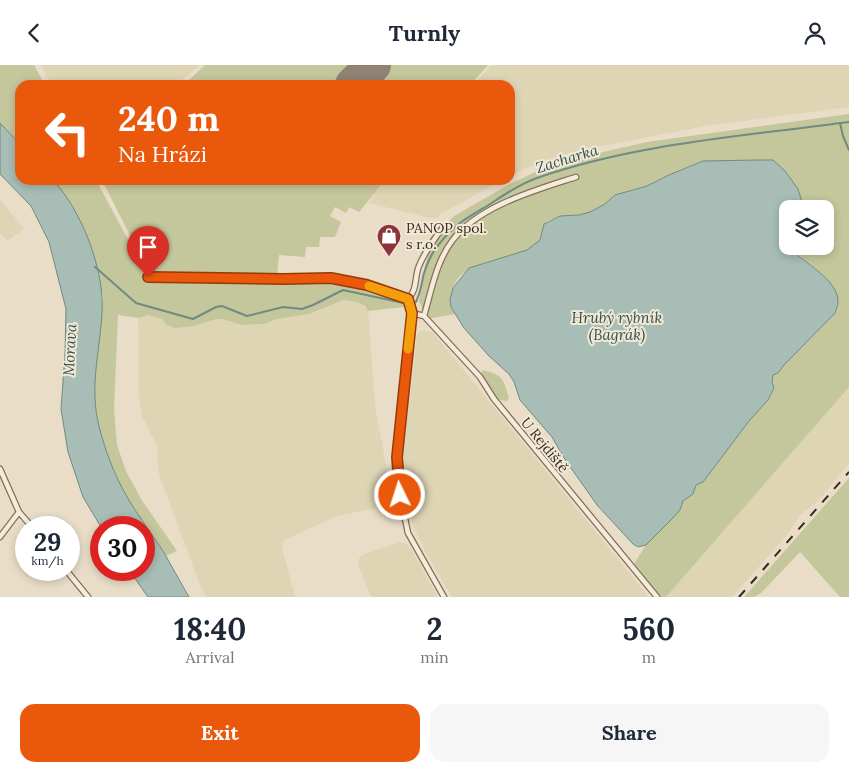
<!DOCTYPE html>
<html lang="en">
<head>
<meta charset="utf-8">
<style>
  body { margin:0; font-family:Lora,serif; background:#f6f6f7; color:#1f2937; height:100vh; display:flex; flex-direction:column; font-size:19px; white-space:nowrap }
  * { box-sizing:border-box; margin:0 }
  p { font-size:16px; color:#747a83 }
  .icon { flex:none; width:28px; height:28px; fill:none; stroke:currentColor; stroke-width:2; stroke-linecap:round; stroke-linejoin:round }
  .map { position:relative; height:532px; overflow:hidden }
  .panel { display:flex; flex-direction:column; background:#fff; flex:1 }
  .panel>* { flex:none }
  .guide { position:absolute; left:15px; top:15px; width:500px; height:105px; border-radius:15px; box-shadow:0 2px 8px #0003; background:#ea580c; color:#fff; overflow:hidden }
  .controls { position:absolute; left:779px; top:135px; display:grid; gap:10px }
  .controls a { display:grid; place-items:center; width:55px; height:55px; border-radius:10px; background:#fff; box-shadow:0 2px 8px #0003; font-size:25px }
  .speed { position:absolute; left:15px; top:451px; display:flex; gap:10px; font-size:25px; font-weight:700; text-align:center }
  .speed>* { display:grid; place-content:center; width:65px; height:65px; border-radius:50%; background:#fff; box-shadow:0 2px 8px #0003; line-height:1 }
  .speed small { font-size:12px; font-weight:400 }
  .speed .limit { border:8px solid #d22; background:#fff; color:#111 }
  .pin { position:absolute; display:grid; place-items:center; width:42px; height:42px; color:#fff; margin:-51px -21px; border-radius:50% 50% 50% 0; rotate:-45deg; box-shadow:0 0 5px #0007 }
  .pin .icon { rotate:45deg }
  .me { position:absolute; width:55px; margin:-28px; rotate:356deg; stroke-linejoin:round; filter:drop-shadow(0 0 4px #0008) }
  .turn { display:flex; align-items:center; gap:18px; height:105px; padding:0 20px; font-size:22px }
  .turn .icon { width:65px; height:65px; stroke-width:2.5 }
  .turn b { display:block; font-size:35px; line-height:42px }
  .eta { display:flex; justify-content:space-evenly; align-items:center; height:85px; text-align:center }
  .eta b { font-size:30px; font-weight:700; line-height:35px }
  .button { display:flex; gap:10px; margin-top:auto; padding:10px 20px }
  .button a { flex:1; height:58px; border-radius:15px; background:#ea580c; color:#fff; font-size:20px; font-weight:700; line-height:58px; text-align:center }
  .button a+a { background:#f6f6f7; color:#1f2937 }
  header { display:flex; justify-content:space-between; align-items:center; height:65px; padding:0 20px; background:#fff; font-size:22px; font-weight:700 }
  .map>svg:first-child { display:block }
  .farmland { fill:#ded5b5 }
  .green { fill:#c4c69c }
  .water { fill:#a7bdb5; stroke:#6f8b82 }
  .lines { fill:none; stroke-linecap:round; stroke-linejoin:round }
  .stream { stroke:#6f8b82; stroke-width:2 }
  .runway { stroke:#8f8374; stroke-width:36 }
  .street-casing { stroke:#836f5e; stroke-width:7 }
  .street { stroke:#f5ebd9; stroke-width:4.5 }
  .rail { stroke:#352920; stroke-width:2; stroke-dasharray:9 9; stroke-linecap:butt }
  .route-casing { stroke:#983908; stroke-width:12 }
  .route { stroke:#ea580c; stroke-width:9 }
  .slow { stroke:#f59e0b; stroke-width:9 }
  .labels { text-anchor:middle; stroke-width:4; stroke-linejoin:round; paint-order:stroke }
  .poi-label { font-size:14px; fill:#352920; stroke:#f1e8d5; text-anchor:start }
  .street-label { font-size:14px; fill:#352920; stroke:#f1e8d5 }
  .water-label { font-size:15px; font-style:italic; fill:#31534e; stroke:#f1e8d5 }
</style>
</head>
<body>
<header><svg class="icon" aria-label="back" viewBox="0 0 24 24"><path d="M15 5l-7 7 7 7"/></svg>Turnly<svg class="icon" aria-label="person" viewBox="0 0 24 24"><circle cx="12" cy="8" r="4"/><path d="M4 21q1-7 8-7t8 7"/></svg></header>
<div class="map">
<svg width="849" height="532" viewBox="0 0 849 532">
  <rect width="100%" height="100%" fill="#e9ddc7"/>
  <path class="farmland" d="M 41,0 L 199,0 L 177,20 L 51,20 Z
    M 491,0 L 849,0 L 849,42 L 705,61 L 576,86 L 535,99 L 510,111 L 510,20 L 473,20 Z
    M 387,115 L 502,115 L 443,148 L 437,153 L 430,153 L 369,138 L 375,127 Z
    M 0,134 L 24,164 L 7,176 L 0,168 Z
    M 343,235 L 356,237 L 368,244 L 375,340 L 393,440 L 337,451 L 284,475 L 282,483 L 295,532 L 206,532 L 200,520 L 160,412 L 158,404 L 157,381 L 142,351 L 139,333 L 138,254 L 140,251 L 148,250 L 158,252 L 162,254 L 170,262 L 194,261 L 217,254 L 222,254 L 242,260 L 264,259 L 277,254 L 309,249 Z
    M 421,265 L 432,267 L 439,275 L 649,532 L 452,532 L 427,490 L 413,461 L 409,443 L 414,432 L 406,426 L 403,417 L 403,374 L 410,334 L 417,269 Z
    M 849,322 L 849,399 L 817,437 L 800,450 L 787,470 L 732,532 L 666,532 Z
    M 401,477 L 406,479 L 412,486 L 438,532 L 371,532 L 358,499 L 359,493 L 364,489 Z"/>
  <path class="green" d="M 0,0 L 34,0 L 45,20 L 20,20 L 20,79 L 0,58 Z
    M 205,0 L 354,0 L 334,20 L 184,20 Z
    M 390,0 L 488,0 L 470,20 L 370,20 Z
    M 849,49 L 849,322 L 666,532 L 657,532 L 632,502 L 646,480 L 678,447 L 683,436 C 691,431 693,428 696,420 L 703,417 L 749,356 L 768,335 L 774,323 L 772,317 L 773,310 L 781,304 L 836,228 L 823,210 L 788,181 L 825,181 L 825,144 L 801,144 C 801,122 788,109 773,95 L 697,98 L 669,110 L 647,121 L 615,130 L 605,139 L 590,147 L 579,150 L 560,151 L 547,156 C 545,163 543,173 538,178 C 516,199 455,190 452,230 C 452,238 451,242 455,249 L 427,254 L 419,236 L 424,207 L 428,189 L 444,161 L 454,151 L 510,119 L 544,103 L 581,92 L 647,77 Z
    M 53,115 L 96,115 L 148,212 L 228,216 L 333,216 L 380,227 L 403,235 L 404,242 L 368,246 L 365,241 L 356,237 L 343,235 L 309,249 L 277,254 L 264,259 L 242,260 L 222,254 L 217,254 L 194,261 L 174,263 L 167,260 L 162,254 L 148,250 L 139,253 L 118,250 L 114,343 L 117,380 L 126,406 L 141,434 L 177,486 L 166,491 C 156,475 144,460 134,444 C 111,406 93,362 94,317 C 94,288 102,259 103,230 L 56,118 Z
    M 102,115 L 385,115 L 359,147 L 349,142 L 346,148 L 335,142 L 330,151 L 341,157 L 335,172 L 320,172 L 319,182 L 306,182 L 305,192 L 279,190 L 277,211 L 153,208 L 146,202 Z
    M 483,305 C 503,310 503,313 509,333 L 507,336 L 494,334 L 480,309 Z
    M 849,413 L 849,532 L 840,532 L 800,487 L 761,528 L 754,532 L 744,532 Z"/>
  <path class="water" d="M 0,58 L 20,79 L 20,115 L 53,115 C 82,146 105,206 102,248 C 100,286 89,322 99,361 C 106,390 118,419 135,445 C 144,459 154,472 163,486 C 172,501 180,517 189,532 L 148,532 L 129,505 L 144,505 L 144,462 L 101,462 L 83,432 L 68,387 L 61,344 L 65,289 L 66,244 L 49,177 L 31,141 L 0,109 Z
    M 756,95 L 773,95 L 785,106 L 798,124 L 801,134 L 801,144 L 788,144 C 788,154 785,173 788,181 C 800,196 839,214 838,237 C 838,240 836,245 835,248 L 784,300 L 778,308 L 773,310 L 772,317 L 774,323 L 768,335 L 749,356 L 703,417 L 696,420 L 693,429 L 683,436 L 680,445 L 671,455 L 646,480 L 638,482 L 633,479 L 597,440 L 564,393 L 552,372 L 520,335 L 514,317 L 509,309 L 489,291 L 464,263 L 451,242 L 450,235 L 453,223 L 469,203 L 527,185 L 540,175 L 544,159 L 560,151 L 579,150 L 590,147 L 605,139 L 615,130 L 647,121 L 669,110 L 703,96 Z"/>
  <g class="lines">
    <path class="stream" d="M 840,58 L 843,71 L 849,85
      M 95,202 L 136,238 L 193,254 L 216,242 L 222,241 L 247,251 L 283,242 L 302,244 L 313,240 L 343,225 L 408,239 L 416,237 C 422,224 421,220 424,208 C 427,198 433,186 440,178 C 455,159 467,153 487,141 C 504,130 521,118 540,112 C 639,78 746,71 849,57"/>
    <path class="runway" d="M 353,20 L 373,0"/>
    <defs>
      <path id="street" d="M 148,212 L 283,214 L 331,213 L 367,220 L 408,234
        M 408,234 L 412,248 L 397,392 L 400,430 L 408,468 L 444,532
        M 408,234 C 418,224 414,213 419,201 C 425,186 434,174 444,161
        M 412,248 L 424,251 L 480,312 L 494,334 L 657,532
        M 424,251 C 431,227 436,197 452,176 C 478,141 536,125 576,112
        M 0,404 L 19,447 L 32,462
        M 0,472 L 19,447
        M 66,505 L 88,532"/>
    </defs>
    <use href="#street" class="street-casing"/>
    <use href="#street" class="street"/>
    <path class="rail" d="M 739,532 L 849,407"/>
  </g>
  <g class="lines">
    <defs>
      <path id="route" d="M 148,212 L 283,214 L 331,213 L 367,220 L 408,234 L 412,248 L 397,392 L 400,430"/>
    </defs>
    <use href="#route" class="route-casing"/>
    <use href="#route" class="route"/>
    <path class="slow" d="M 369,221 L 408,234 L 412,248 L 408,284"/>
  </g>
  <defs>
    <symbol id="shop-pin" viewBox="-11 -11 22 30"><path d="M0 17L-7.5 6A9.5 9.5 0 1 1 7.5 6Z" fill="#8b353b" stroke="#f1e8d5"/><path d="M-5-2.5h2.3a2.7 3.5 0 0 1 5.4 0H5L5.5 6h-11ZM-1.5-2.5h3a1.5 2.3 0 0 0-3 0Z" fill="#fff"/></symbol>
  </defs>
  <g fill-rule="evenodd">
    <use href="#shop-pin" x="375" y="157" width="28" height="38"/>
  </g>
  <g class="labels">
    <g class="poi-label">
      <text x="406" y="168">PANOP spol.<tspan x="406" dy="16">s r.o.</tspan></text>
    </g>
    <g class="street-label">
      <text transform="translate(545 380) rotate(51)" y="5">U Rejdiště</text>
    </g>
    <g class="water-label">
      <text transform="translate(567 94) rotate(-17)" y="5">Zacharka</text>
      <text x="617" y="258">Hrubý rybník<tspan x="617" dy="17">(Bagrák)</tspan></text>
      <text transform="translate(70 285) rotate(-87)" y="5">Morava</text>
    </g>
  </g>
</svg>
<div class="controls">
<a><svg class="icon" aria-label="layers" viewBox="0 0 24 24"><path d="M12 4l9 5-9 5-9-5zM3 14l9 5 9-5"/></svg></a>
</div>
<div class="speed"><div>29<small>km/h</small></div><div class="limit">30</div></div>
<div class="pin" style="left:148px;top:212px;background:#d93025"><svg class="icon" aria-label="arrive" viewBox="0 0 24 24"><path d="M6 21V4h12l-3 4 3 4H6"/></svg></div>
<svg class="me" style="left:400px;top:430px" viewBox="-20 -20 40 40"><circle r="17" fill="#ea580c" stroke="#fff" stroke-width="3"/><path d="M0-11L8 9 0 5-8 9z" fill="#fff"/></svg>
<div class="guide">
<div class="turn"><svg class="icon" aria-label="left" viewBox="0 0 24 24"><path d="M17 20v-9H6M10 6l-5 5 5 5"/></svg><div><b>240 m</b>Na Hrázi</div></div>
</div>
</div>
<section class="panel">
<div class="eta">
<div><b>18:40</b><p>Arrival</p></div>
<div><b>2</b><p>min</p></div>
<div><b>560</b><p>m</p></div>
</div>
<div class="button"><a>Exit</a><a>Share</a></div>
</section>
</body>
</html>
